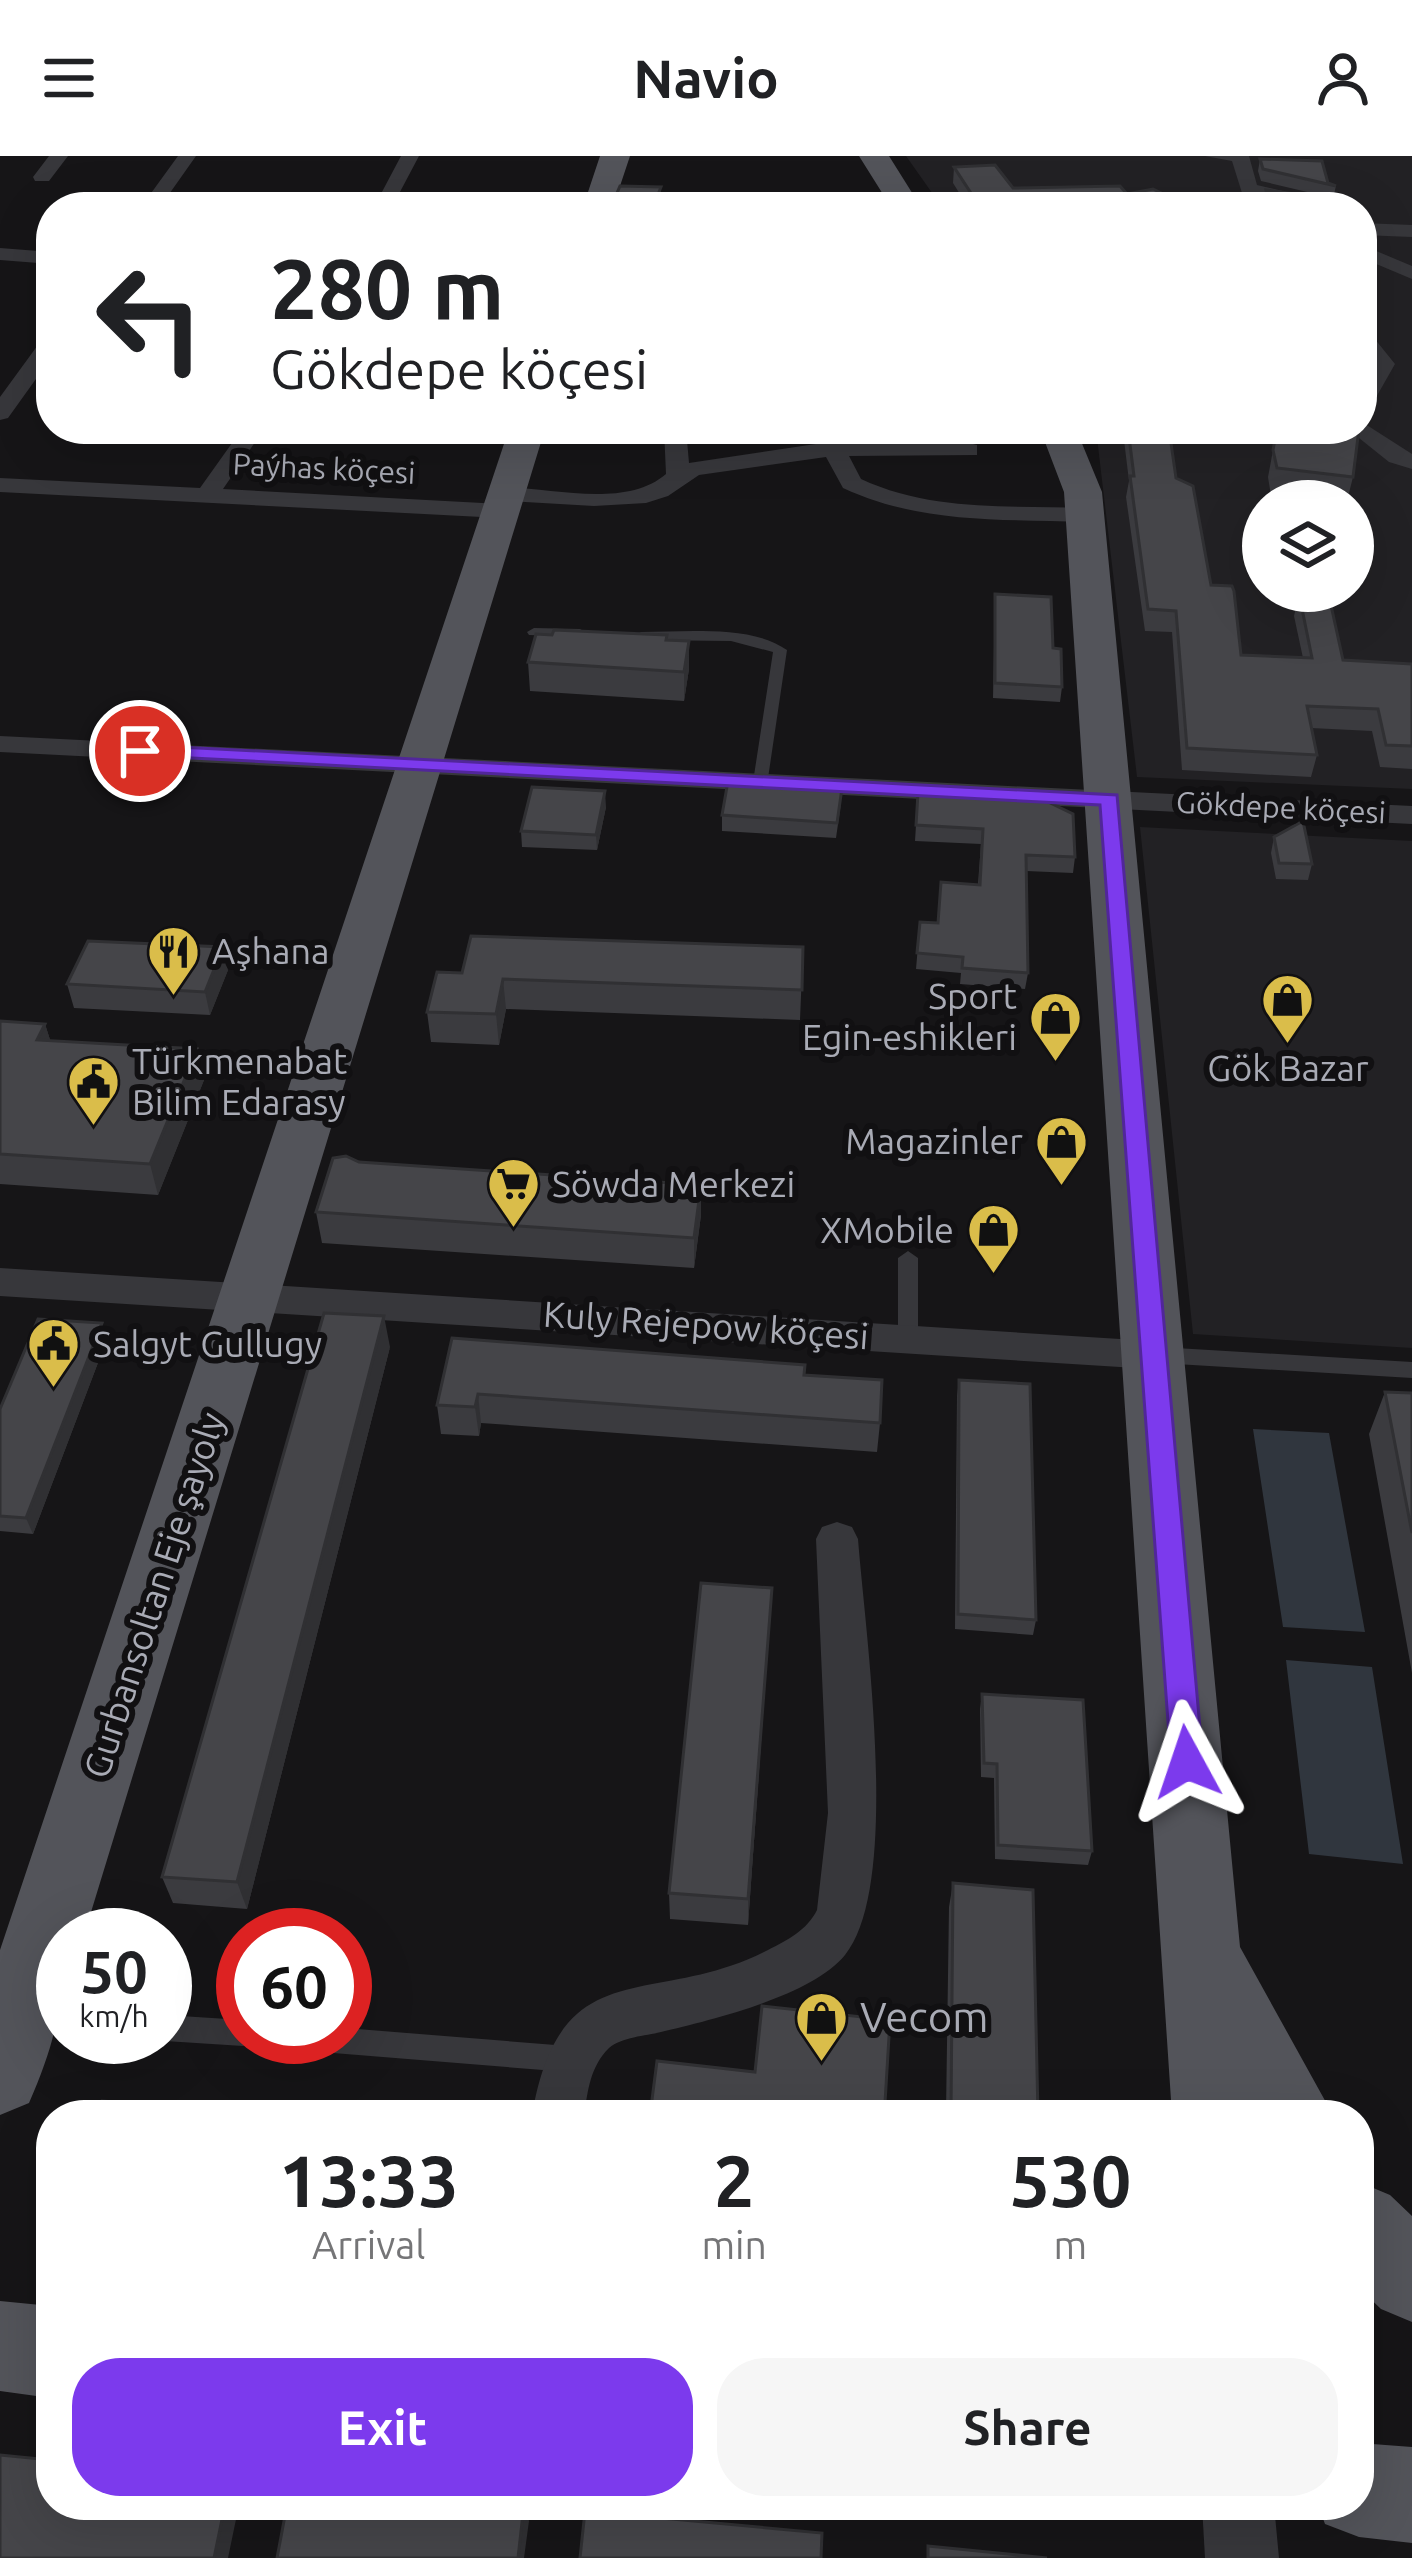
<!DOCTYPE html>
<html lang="en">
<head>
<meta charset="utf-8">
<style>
  body { margin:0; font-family:Ubuntu,sans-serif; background:#f6f6f6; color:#202124; height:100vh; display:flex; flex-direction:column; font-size:45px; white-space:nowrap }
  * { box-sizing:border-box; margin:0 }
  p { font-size:39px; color:#757577 }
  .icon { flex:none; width:66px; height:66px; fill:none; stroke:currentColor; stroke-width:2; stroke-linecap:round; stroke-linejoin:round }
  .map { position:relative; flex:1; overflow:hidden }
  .side { position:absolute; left:36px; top:1944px; width:1338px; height:420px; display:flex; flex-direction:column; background:#fff; border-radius:48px; box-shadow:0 12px 48px #0002 }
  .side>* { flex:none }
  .guide { position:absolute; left:36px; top:36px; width:1341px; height:252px; border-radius:48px; box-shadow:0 12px 48px #0002; background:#fff; color:#202124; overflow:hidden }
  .fabs { position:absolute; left:1242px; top:324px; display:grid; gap:24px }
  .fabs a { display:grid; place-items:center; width:132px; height:132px; border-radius:50%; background:#fff; box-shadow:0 12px 48px #0002; font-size:60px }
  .speed { position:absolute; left:36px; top:1752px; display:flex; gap:24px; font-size:60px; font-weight:700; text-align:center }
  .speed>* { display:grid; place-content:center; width:156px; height:156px; border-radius:50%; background:#fff; box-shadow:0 12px 48px #0002; line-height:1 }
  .speed small { font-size:30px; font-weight:400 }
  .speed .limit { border:18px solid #d22; background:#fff; color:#111 }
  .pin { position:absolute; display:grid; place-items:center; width:102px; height:102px; color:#fff; margin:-51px; border:6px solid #fff; border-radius:50%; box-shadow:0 3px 12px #0007 }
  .me { position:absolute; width:132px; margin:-66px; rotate:355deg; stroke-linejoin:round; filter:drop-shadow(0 0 9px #0008) }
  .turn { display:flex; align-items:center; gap:42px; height:252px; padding:0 36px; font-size:54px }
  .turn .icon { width:156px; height:156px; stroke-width:2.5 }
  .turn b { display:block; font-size:84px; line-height:102px }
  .eta { display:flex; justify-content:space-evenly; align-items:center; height:204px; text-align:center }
  .eta b { font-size:72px; font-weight:700; line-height:84px }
  .primary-button { display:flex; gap:24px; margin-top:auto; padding:24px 36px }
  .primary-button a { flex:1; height:138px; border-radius:48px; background:#7c3aed; color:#fff; font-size:48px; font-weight:700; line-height:138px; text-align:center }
  .primary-button a+a { background:#f6f6f6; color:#202124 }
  header { display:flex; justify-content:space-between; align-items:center; height:156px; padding:0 36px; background:#fff; font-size:54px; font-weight:700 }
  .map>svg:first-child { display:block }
  .built { fill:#222124; fill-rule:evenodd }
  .water { fill:#30363e }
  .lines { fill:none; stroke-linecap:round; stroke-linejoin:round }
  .service { fill:#37373b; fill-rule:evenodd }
  .minor { fill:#37373b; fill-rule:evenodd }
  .tertiary { fill:#37373b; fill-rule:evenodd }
  .primary { fill:#53545a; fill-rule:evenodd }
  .wall { fill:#3b3b3f }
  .shaded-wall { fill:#303033 }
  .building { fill:#454549; stroke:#303033; stroke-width:3 }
  .route { fill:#7c3aed; stroke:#51269a; stroke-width:3 }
  .labels { text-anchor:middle; stroke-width:12; stroke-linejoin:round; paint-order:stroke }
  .far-street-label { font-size:30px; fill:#a9abb5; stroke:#111012 }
  .poi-label { font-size:36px; fill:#a9abb5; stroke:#111012; text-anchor:start }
  .street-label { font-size:36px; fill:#a9abb5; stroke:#111012 }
  .near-poi-label { font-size:42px; fill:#a9abb5; stroke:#111012; text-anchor:start }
</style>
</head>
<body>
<header><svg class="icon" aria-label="menu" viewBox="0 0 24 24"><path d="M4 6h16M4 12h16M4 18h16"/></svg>Navio<svg class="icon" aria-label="person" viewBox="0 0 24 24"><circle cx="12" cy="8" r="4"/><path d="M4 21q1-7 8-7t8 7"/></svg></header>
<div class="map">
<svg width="1412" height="2402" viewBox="0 0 1412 2402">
  <rect width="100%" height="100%" fill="#161517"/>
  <path class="built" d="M 906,0 L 1412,0 L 1412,633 L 1137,621 L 1096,273 L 1362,273 L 1362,51 L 942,51 ZM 1263,345 L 1353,345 L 1353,435 L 1263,435 Z
    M 869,38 L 877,51 L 620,51 L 628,44 Z
    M 1140,671 L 1412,685 L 1412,1192 L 1193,1178 Z"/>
  <path class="water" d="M 1253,1273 L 1329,1277 L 1365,1476 L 1283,1471 Z
    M 1286,1504 L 1372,1511 L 1403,1708 L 1309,1698 Z"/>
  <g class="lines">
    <path class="service" d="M 534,472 L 580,473 L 587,477 L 580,481 L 529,479 L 527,476 Z
      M 694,475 C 725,475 761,476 787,494 L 767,629 L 755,629 L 753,626 L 773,496 L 731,485 L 641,484 L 634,480 L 641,476 Z
      M 908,1095 L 918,1102 L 918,1183 L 908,1191 L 898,1183 L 898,1102 Z
      M 1159,1191 L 1412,1206 L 1412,1222 L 1159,1207 L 1149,1199 Z
      M 165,1859 L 243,1864 L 243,1881 L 255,1881 L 253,1886 L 243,1890 L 165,1885 L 155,1881 L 165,1881 Z
      M 345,1872 L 568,1890 L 578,1893 L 582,1903 L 578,1913 L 568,1916 L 296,1894 L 286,1890 L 282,1881 L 345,1881 Z"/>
    <path class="minor" d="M 49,0 L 68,0 L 49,25 L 35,25 L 33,21 Z
      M 178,0 L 196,0 L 160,51 L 141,51 Z
      M 401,0 L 419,0 L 392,51 L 374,51 Z
      M 1205,0 L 1249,0 L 1257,29 L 1350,51 L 1312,51 L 1242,37 L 1232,5 Z
      M 1362,67 L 1412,69 L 1412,81 L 1362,79 Z
      M 1362,89 L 1412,110 L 1412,123 L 1362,102 Z
      M 0,92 L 51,96 L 51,108 L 0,104 Z
      M 1362,176 L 1370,177 L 1395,208 L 1370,252 L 1362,254 L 1362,227 L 1373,208 L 1362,195 Z
      M 51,181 L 51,202 L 8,262 L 0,264 L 0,241 L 43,182 Z
      M 1362,266 L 1412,298 L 1412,313 L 1389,306 L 1354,278 L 1351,273 L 1362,273 Z
      M 242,273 L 264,273 L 223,333 L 501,348 L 513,355 L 501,362 L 0,336 L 0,322 L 200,332 Z
      M 664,273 L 686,273 L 689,307 L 829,286 L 969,287 L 977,289 L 977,299 L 849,300 L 861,323 C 932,356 1008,349 1085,352 L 1097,359 L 1085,366 C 1001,363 920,368 843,332 L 826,301 L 699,319 L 668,340 L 646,347 L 594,350 L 506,345 L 494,338 L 506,331 C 555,333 627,352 666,318 Z
      M 0,580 L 1412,650 L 1412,668 L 0,596 Z
      M 0,1112 L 1152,1185 L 1166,1189 L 1171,1199 L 1166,1209 L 1152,1213 L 0,1140 Z
      M 837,1366 L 852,1371 L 858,1383 C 865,1475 902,1729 845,1799 C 812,1840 711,1864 661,1876 C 645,1880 622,1881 609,1892 C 590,1911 588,1934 584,1959 L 532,1959 C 561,1792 652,1854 768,1794 C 788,1784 807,1774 817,1754 L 828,1657 L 816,1383 L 822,1371 Z"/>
    <path class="tertiary" d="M 1202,2349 L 1274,2349 L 1279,2402 L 1205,2402 Z"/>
    <path class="primary" d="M 600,0 L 630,0 L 613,51 L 583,51 Z
      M 859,0 L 889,0 L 921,51 L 891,51 Z
      M 509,273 L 545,273 L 84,1779 L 63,1779 C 63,1848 57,1883 29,1947 L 0,1959 L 0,1794 Z
      M 1040,273 L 1076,273 L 1102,336 L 1240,1791 L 1333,1959 L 1172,1959 L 1064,336 Z
      M 1359,2026 L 1390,2039 L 1412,2060 L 1412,2166 L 1381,2153 L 1359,2132 Z
      M 0,2145 L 51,2150 L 51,2242 L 0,2235 Z
      M 1359,2287 L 1412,2291 L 1412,2387 L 1359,2381 L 1325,2368 L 1318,2349 L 1359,2349 Z"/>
  </g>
  <path class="wall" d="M 1260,3 L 1336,30 L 1333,42 L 1261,25 L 1258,15 Z
    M 954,11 L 1013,32 L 1127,38 L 1263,51 L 968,51 L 953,27 Z
    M 1126,273 L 1169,273 L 1176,322 L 1211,429 L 1241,499 L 1303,502 L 1294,460 L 1299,438 L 1343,504 L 1412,508 L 1412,613 L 1380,611 L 1372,575 L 1311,572 L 1317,599 L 1311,621 L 1182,614 L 1172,476 L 1145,475 L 1126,341 L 1129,325 L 1124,284 Z
    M 1277,273 L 1353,321 L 1347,345 L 1318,345 L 1271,340 L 1268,321 Z
    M 995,438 L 1053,492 L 1062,531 L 1060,546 L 993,542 Z
    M 667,484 L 689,485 L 689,513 L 684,545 L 530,535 L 528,506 Z
    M 918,637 L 1075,701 L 1073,717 L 1026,715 L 1028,817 L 1025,833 L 960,828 L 961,817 L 916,813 L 920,766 L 937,767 L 978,728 L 981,688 L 915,685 Z
    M 841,647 L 836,682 L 722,675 L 722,659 Z
    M 606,651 L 597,694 L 522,691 L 521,675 Z
    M 1274,681 L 1312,708 L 1308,724 L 1276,723 L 1271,697 Z
    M 803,791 L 800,864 L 506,853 L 499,889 L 431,886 L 427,856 L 462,817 Z
    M 228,814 L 210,859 L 74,852 L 67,828 Z
    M 0,865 L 45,868 L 50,884 L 197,893 L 204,924 L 158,1039 L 0,1028 Z
    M 359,1006 L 701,1029 L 701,1059 L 694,1112 L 322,1087 L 316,1056 Z
    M 452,1182 L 804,1219 L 880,1267 L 877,1296 L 481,1267 L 479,1280 L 441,1278 L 437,1249 Z
    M 107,1183 L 33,1378 L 0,1375 L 0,1253 Z
    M 390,1191 L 247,1753 L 173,1747 L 162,1721 Z
    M 959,1224 L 1036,1464 L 1033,1479 L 955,1473 L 957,1240 Z
    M 1385,1236 L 1412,1237 L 1412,1517 L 1369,1278 Z
    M 772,1432 L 748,1769 L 670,1763 L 669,1737 Z
    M 982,1538 L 1092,1695 L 1088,1709 L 995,1703 L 994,1622 L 981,1621 L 980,1553 Z
    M 953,1727 L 1038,1959 L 650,1959 L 885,1947 L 946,1956 L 949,1751 Z"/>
  <path class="shaded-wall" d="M 661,31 L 661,51 L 653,51 Z
    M 689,485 L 689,513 L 684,545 L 684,516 Z
    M 605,635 L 606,651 L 597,694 L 596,679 Z
    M 223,791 L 228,814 L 210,859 L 205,836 Z
    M 503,823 L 506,853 L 499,889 L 496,858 Z
    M 45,868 L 55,899 L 37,884 Z
    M 197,893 L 204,924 L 158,1039 L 150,1008 Z
    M 701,1029 L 701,1059 L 694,1112 L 694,1082 Z
    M 384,1160 L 390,1191 L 247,1753 L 237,1726 Z
    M 102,1167 L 107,1183 L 33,1378 L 26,1362 Z
    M 478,1238 L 481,1267 L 479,1280 L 475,1251 Z
    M 772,1432 L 770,1461 L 748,1769 L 748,1743 Z
    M 225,2349 L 239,2349 L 228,2402 L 214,2402 Z
    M 524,2349 L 529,2365 L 524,2402 L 518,2402 Z"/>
  <path class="building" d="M 1260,3 L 1322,5 L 1328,27 L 1336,30 L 1263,13 Z
    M 995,9 L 1013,32 L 1120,30 L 1127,38 L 1153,33 L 1172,42 L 1263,46 L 1263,51 L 980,51 L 954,11 Z
    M 620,30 L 661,31 L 653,51 L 611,51 Z
    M 1266,34 L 1339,44 L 1342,51 L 1270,51 Z
    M 1128,273 L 1169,273 L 1176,322 L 1193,330 L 1211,429 L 1232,430 L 1234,435 L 1241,499 L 1312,502 L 1299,438 L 1329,440 L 1343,504 L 1412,508 L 1412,590 L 1386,589 L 1378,553 L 1307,550 L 1317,599 L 1187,592 L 1176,455 L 1148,453 L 1130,320 L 1134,320 Z
    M 1277,273 L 1359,273 L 1353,321 L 1277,312 L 1273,294 Z
    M 995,438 L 1051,441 L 1053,492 L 1061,493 L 1062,531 L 995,527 Z
    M 554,474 L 667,479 L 666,484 L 689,485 L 684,516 L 528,506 L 536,478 L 552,479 Z
    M 728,625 L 842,632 L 837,667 L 722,659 Z
    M 532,631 L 605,635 L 596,679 L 521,675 Z
    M 918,637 L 1042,643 L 1073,658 L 1075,701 L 1026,699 L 1028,817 L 962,812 L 963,801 L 917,797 L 920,766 L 938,767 L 941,726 L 980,729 L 983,673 L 916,669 Z
    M 1303,665 L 1312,708 L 1279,707 L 1274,681 Z
    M 471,780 L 803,791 L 802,834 L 503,823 L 496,858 L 427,856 L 437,816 L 462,817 Z
    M 88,785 L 223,791 L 205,836 L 67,828 Z
    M 0,865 L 45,868 L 37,884 L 197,893 L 150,1008 L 0,998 Z
    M 346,1000 L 359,1006 L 701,1029 L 694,1082 L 316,1056 L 333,1002 Z
    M 324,1157 L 384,1160 L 237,1726 L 162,1721 Z
    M 38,1163 L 102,1167 L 26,1362 L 0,1360 L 0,1253 Z
    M 452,1182 L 805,1209 L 804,1219 L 882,1224 L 880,1267 L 478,1238 L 475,1251 L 437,1249 Z
    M 959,1224 L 1030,1228 L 1036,1464 L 958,1458 Z
    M 1385,1236 L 1412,1237 L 1412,1377 Z
    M 701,1427 L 772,1432 L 748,1743 L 669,1737 Z
    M 982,1538 L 1083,1544 L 1092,1695 L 998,1689 L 997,1608 L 984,1607 Z
    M 953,1727 L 1033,1734 L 1038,1959 L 650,1959 L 657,1905 L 755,1916 L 762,1850 L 890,1864 L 885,1947 L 951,1956 Z
    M 102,1945 L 277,1959 L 98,1959 Z
    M 0,2299 L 51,2304 L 51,2349 L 225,2349 L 214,2402 L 0,2402 Z
    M 287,2349 L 524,2349 L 518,2402 L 277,2402 Z
    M 585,2355 L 822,2377 L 821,2402 L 580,2402 Z
    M 928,2390 L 1047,2402 L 928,2402 Z"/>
  <path class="route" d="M 140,589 L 1117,639 L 1203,1606 L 1199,1617 L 1187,1621 L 1176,1617 L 1171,1606 L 1100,649 L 133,599 L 133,591 Z"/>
  <defs>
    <symbol id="restaurant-pin" viewBox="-11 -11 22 30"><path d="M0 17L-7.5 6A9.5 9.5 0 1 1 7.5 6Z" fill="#dabd4a" stroke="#111012"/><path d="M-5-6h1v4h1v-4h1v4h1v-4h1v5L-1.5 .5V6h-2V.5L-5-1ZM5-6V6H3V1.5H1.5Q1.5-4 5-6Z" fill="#111"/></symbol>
    <symbol id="shop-pin" viewBox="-11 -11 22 30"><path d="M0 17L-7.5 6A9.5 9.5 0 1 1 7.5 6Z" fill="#dabd4a" stroke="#111012"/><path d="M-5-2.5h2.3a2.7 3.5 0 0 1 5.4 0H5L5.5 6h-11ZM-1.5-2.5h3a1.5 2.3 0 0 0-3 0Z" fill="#111"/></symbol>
    <symbol id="civic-pin" viewBox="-11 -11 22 30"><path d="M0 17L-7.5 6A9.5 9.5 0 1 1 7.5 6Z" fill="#dabd4a" stroke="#111012"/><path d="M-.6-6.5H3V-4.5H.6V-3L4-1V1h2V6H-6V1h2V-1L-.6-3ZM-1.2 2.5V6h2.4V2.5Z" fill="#111"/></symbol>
    <symbol id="supermarket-pin" viewBox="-11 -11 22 30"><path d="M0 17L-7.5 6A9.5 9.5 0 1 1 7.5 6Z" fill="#dabd4a" stroke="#111012"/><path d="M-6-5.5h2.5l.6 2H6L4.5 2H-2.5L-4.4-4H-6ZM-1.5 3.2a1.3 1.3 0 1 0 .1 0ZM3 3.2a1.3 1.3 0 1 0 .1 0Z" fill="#111"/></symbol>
  </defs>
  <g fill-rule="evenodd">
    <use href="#restaurant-pin" x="144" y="766" width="59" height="81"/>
    <use href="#shop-pin" x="1258" y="814" width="59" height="81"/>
    <use href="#shop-pin" x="1026" y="832" width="59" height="81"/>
    <use href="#civic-pin" x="64" y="896" width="59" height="81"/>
    <use href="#shop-pin" x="1032" y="956" width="59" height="81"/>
    <use href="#supermarket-pin" x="484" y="998" width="59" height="81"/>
    <use href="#shop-pin" x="964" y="1044" width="59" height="81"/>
    <use href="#civic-pin" x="24" y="1158" width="59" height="81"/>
    <use href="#shop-pin" x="792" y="1832" width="59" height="81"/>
  </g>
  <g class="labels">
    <g class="far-street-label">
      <text transform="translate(324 313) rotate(3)" y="10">Paýhas köçesi</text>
      <text transform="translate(1281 652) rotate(3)" y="10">Gökdepe köçesi</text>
    </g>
    <g class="poi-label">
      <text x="212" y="808">Aşhana</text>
      <text x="1017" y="853" text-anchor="end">Sport<tspan x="1017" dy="41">Egin-eshikleri</tspan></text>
      <text x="132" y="918">Türkmenabat<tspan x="132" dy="41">Bilim Edarasy</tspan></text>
      <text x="1288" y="925" text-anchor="middle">Gök Bazar</text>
      <text x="1023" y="998" text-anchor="end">Magazinler</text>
      <text x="552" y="1041">Söwda Merkezi</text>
      <text x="954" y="1087" text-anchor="end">XMobile</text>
      <text x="93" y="1201">Salgyt Gullugy</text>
    </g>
    <g class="street-label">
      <text transform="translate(706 1169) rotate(4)" y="13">Kuly Rejepow köçesi</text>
      <text transform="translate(154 1439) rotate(-72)" y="13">Gurbansoltan Eje şayoly</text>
    </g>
    <g class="near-poi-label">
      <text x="860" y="1876">Vecom</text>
    </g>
  </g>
</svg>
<div class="fabs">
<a><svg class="icon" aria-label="layers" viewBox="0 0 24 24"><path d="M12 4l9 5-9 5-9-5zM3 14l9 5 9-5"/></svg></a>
</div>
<div class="speed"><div>50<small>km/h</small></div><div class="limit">60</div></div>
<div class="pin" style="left:140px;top:595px;background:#d93025"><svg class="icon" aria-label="arrive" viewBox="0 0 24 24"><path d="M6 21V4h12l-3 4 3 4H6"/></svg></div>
<svg class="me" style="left:1187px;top:1606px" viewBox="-20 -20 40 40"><path d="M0-17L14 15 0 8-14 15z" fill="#7c3aed" stroke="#fff" stroke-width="4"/></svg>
<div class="guide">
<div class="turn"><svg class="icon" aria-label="left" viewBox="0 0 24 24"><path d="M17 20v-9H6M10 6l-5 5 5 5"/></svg><div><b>280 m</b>Gökdepe köçesi</div></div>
</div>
<section class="side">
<div class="eta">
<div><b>13:33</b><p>Arrival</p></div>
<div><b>2</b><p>min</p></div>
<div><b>530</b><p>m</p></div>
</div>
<div class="primary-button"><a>Exit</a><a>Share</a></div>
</section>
</div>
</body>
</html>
